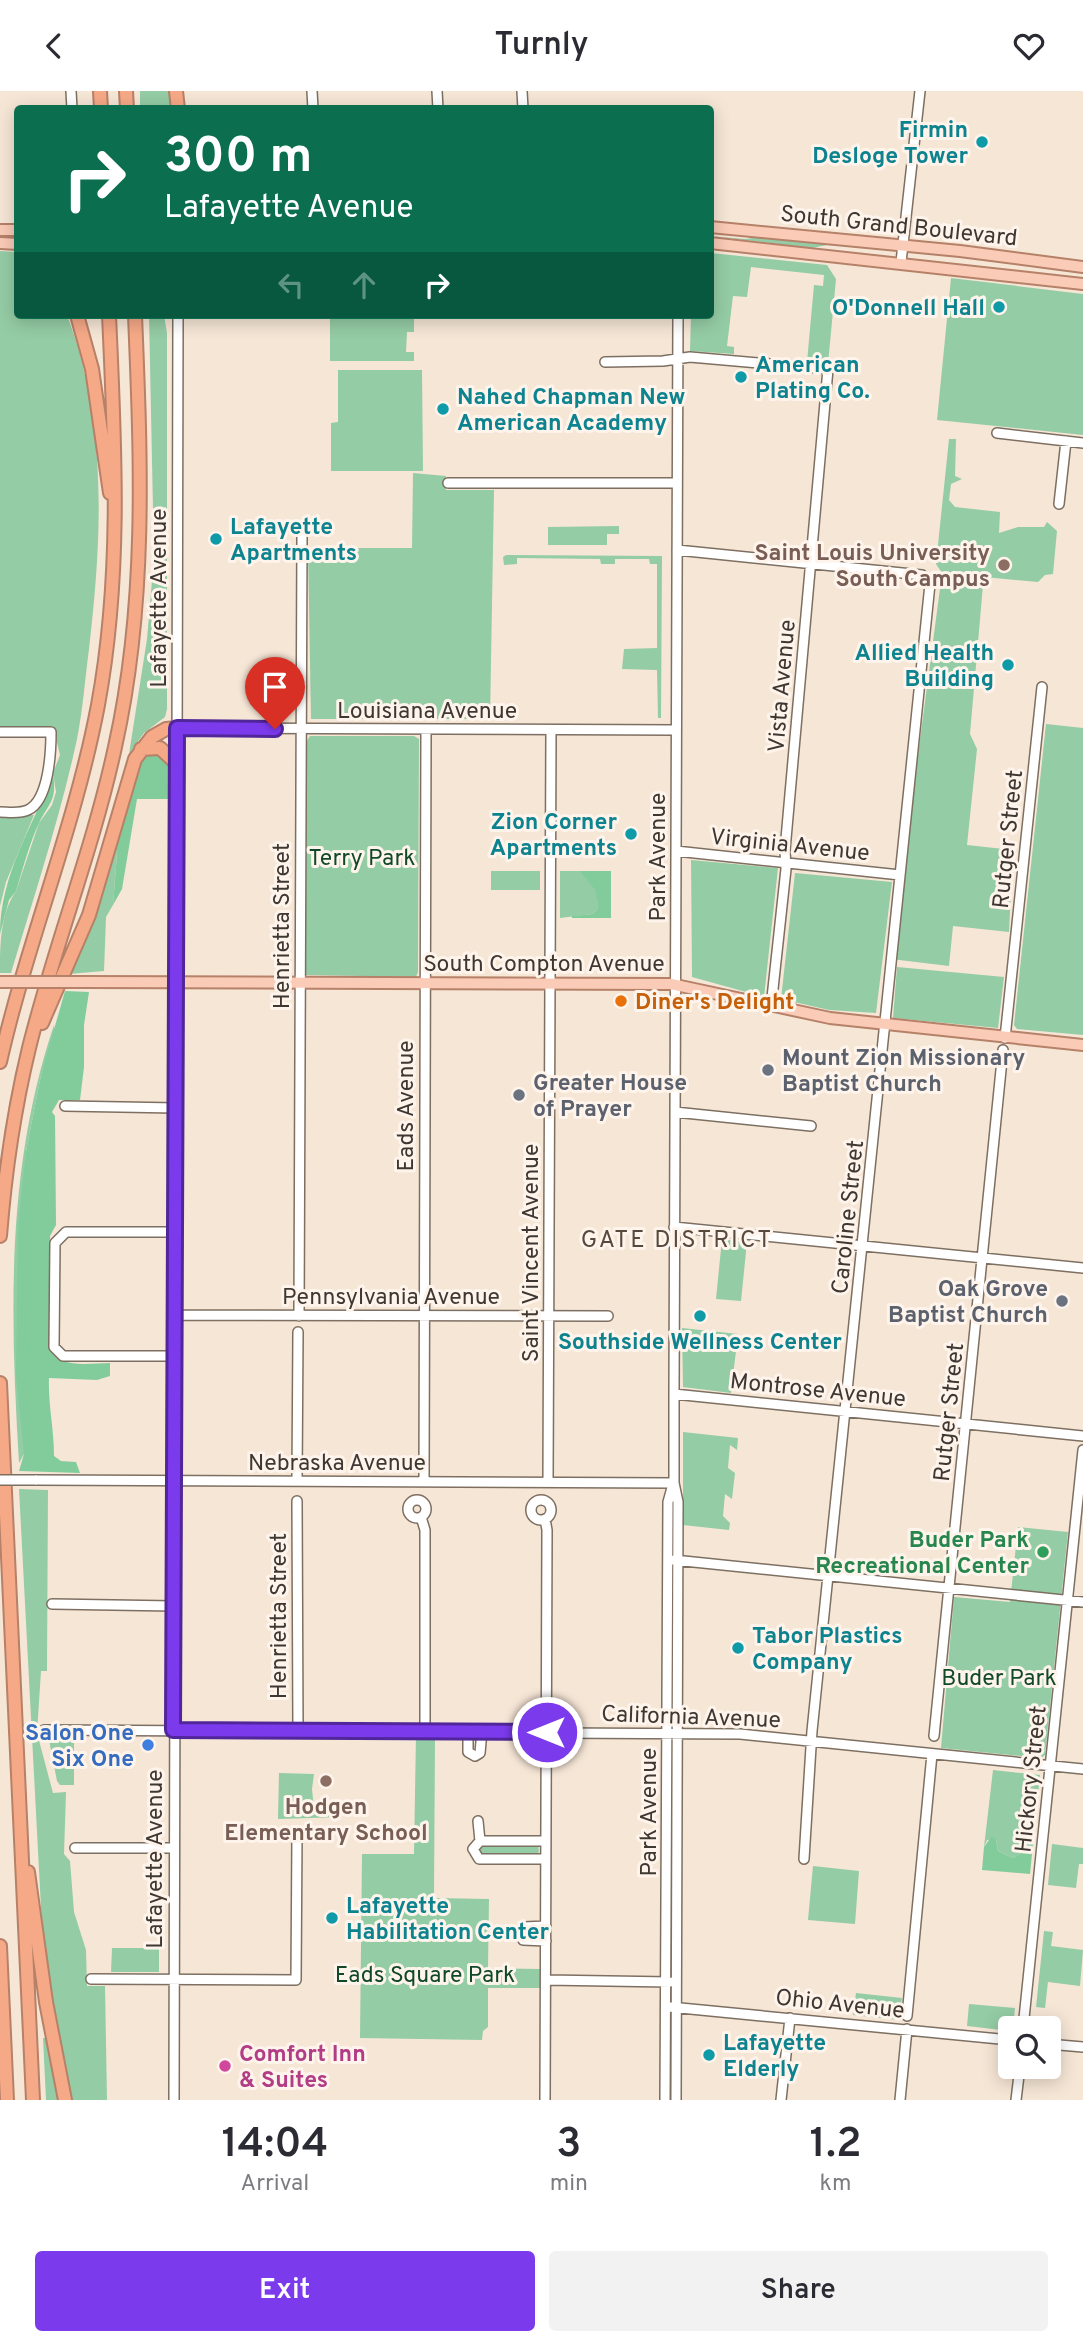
<!DOCTYPE html>
<html lang="en">
<head>
<meta charset="utf-8">
<style>
  body { margin:0; font-family:Overpass,sans-serif; background:#f2f2f3; color:#2b2b33; height:100vh; display:flex; flex-direction:column; font-size:26px; white-space:nowrap }
  * { box-sizing:border-box; margin:0 }
  p { font-size:23px; color:#7c7c81 }
  .icon { flex:none; width:38px; height:38px; fill:none; stroke:currentColor; stroke-width:2; stroke-linecap:round; stroke-linejoin:round }
  .map { position:relative; height:2009px; overflow:hidden }
  .drawer { display:flex; flex-direction:column; background:#fff; flex:1 }
  .drawer>* { flex:none }
  .banner { position:absolute; left:14px; top:14px; width:700px; height:214px; border-radius:7px; box-shadow:0 4px 18px #0003; background:#0b6e4f; color:#fff; overflow:hidden }
  .fabs { position:absolute; left:998px; top:1925px; display:grid; gap:14px }
  .fabs a { display:grid; place-items:center; width:63px; height:63px; border-radius:7px; background:#fff; box-shadow:0 4px 18px #0003; font-size:35px }
  .pin { position:absolute; display:grid; place-items:center; width:60px; height:60px; color:#fff; margin:-72px -30px; border-radius:50% 50% 50% 0; rotate:-45deg; box-shadow:0 0 7px #0007 }
  .pin .icon { rotate:45deg }
  .me { position:absolute; width:77px; margin:-38px; rotate:270deg; stroke-linejoin:round; filter:drop-shadow(0 0 5px #0008) }
  .turn { display:flex; align-items:center; gap:24px; height:147px; padding:0 35px; font-size:32px }
  .turn .icon { width:91px; height:91px; stroke-width:2.5 }
  .turn b { display:block; font-size:49px; line-height:60px }
  .lanes { display:flex; align-items:center; height:66px; padding:0 35px; background:#0003; justify-content:center; gap:35px; direction:ltr }
  .lanes .off { opacity:.35 }
  .eta { display:flex; justify-content:space-evenly; align-items:center; height:119px; text-align:center }
  .eta b { font-size:42px; font-weight:600; line-height:49px }
  .primary-button { display:flex; gap:14px; margin-top:auto; padding:14px 35px }
  .primary-button a { flex:1; height:80px; border-radius:7px; background:#7c3aed; color:#fff; font-size:28px; font-weight:600; line-height:80px; text-align:center }
  .primary-button a+a { background:#f2f2f3; color:#2b2b33 }
  header { display:flex; justify-content:space-between; align-items:center; height:91px; padding:0 35px; background:#fff; font-size:32px; font-weight:600 }
  .map>svg:first-child { display:block }
  .green { fill:#94cca5 }
  .forest { fill:#82cc9b }
  .lines { fill:none; stroke-linecap:round; stroke-linejoin:round }
  .minor-casing { stroke:#7d6f61; stroke-width:12 }
  .major-casing { stroke:#b68169; stroke-width:14 }
  .highway-casing { stroke:#b68169; stroke-width:16 }
  .minor { stroke:#fff; stroke-width:9 }
  .major { stroke:#facbb7; stroke-width:10 }
  .highway { stroke:#f6a987; stroke-width:12 }
  .minor-bridge-casing { stroke:#7d6f61; stroke-width:12; stroke-linecap:butt }
  .major-bridge-casing { stroke:#b68169; stroke-width:14; stroke-linecap:butt }
  .minor-bridge { stroke:#fff; stroke-width:9 }
  .major-bridge { stroke:#facbb7; stroke-width:10 }
  .route-casing { stroke:#51269a; stroke-width:18 }
  .route { stroke:#7c3aed; stroke-width:12 }
  .culture-dot { fill:#0f9aa8; stroke:#fef4eb; stroke-width:2.5 }
  .education-dot { fill:#8d6e63; stroke:#fef4eb; stroke-width:2.5 }
  .food-dot { fill:#e8710a; stroke:#fef4eb; stroke-width:2.5 }
  .worship-dot { fill:#6b7280; stroke:#fef4eb; stroke-width:2.5 }
  .leisure-dot { fill:#2e9e5b; stroke:#fef4eb; stroke-width:2.5 }
  .shop-dot { fill:#3f7fe0; stroke:#fef4eb; stroke-width:2.5 }
  .hotel-dot { fill:#d1479c; stroke:#fef4eb; stroke-width:2.5 }
  .labels { text-anchor:middle; stroke-width:6; stroke-linejoin:round; paint-order:stroke }
  .culture-label { font-size:23px; font-weight:bold; fill:#0d838f; stroke:#fef4eb; text-anchor:start }
  .street-label { font-size:23px; fill:#3f3832; stroke:#fef4eb }
  .education-label { font-size:23px; font-weight:bold; fill:#785e54; stroke:#fef4eb; text-anchor:end }
  .park-label { font-size:23px; fill:#104929; stroke:#fef4eb }
  .food-label { font-size:23px; font-weight:bold; fill:#c56008; stroke:#fef4eb; text-anchor:start }
  .worship-label { font-size:23px; font-weight:bold; fill:#5b616d; stroke:#fef4eb; text-anchor:start }
  .leisure-label { font-size:23px; font-weight:bold; fill:#27864d; stroke:#fef4eb; text-anchor:end }
  .shop-label { font-size:23px; font-weight:bold; fill:#366cbe; stroke:#fef4eb; text-anchor:end }
  .hotel-label { font-size:23px; font-weight:bold; fill:#b23c85; stroke:#fef4eb; text-anchor:start }
  .neighbourhood-label { font-size:24px; letter-spacing:2px; fill:#574a3d; stroke:#fef4eb }
</style>
</head>
<body>
<header><svg class="icon" aria-label="back" viewBox="0 0 24 24"><path d="M15 5l-7 7 7 7"/></svg>Turnly<svg class="icon" aria-label="heart" viewBox="0 0 24 24"><path d="M12 20l-8-8c-3-5 5-10 8-4 3-6 11-1 8 4z"/></svg></header>
<div class="map">
<svg width="1083" height="2009" viewBox="0 0 1083 2009">
  <rect width="100%" height="100%" fill="#f6e6d6"/>
  <path class="green" d="M 140,0 L 172,0 L 174,17 L 140,17 Z
    M 710,145 L 746,148 L 758,146 L 875,156 L 827,154 L 812,157 Z
    M 0,160 L 17,161 L 18,224 L 67,224 C 108,332 102,446 89,558 C 85,588 83,618 77,648 C 60,727 34,805 11,882 L 0,882 C 0,854 0,823 16,800 L 39,732 L 52,714 L 56,701 L 53,682 L 60,664 L 53,635 L 0,635 Z
    M 711,162 L 827,174 L 836,188 L 828,273 L 807,271 L 814,194 L 823,195 L 824,184 L 751,176 L 747,206 L 733,205 L 727,255 L 734,256 L 734,263 L 690,260 L 691,224 L 710,224 Z
    M 951,187 L 1083,203 L 1083,344 L 937,329 Z
    M 149,224 L 164,224 L 167,242 L 167,618 L 165,626 L 144,642 L 129,663 L 147,548 L 154,466 Z
    M 330,224 L 414,224 L 414,241 L 407,241 L 406,261 L 414,261 L 414,270 L 330,270 Z
    M 338,279 L 422,279 L 423,380 L 331,380 L 331,332 L 338,331 Z
    M 949,348 L 956,348 L 955,385 L 962,388 L 951,393 L 949,409 L 955,416 L 1000,421 L 999,442 L 1018,436 L 1044,436 L 1047,431 L 1057,440 L 1053,483 L 1045,484 L 1038,491 L 942,482 L 936,473 Z
    M 413,382 L 446,385 L 446,399 L 494,399 L 490,628 L 311,628 L 308,457 L 412,457 Z
    M 619,435 L 619,443 L 607,443 L 607,454 L 548,454 L 548,436 Z
    M 506,464 L 662,465 L 661,627 L 658,627 L 657,579 L 622,578 L 624,558 L 657,557 L 657,473 L 650,473 L 649,468 L 615,468 L 615,473 L 601,473 L 600,468 L 517,467 L 517,473 L 504,474 L 503,466 Z
    M 945,488 L 980,491 L 983,494 L 970,643 L 977,658 L 967,754 L 1013,759 L 1009,841 L 953,835 L 949,875 L 891,868 L 941,490 Z
    M 1046,633 L 1083,637 L 1083,944 L 1017,938 L 1014,934 Z
    M 310,645 L 414,645 L 419,648 L 418,881 L 416,886 L 306,884 L 306,651 Z
    M 34,724 L 6,791 L 0,815 L 0,725 Z
    M 113,752 L 117,762 L 113,814 L 106,826 L 104,880 L 69,883 Z
    M 691,769 L 778,777 L 764,906 L 692,886 Z
    M 491,780 L 540,780 L 540,799 L 491,799 Z
    M 560,780 L 579,780 L 597,800 L 598,818 L 592,823 L 560,827 Z
    M 795,782 L 892,791 L 876,922 L 829,919 L 781,908 Z
    M 897,876 L 1004,886 L 998,937 L 893,927 Z
    M 54,934 L 55,941 L 41,984 L 26,1060 L 24,1363 L 19,1372 C 10,1223 6,1077 54,934 Z
    M 722,1148 L 747,1151 L 741,1210 L 716,1208 Z
    M 682,1237 L 738,1243 L 731,1302 L 683,1296 Z
    M 683,1341 L 738,1347 L 737,1359 L 730,1354 L 728,1377 L 735,1382 L 732,1408 L 725,1403 L 723,1425 L 730,1432 L 729,1439 L 683,1434 Z
    M 19,1398 L 48,1399 L 47,1580 L 41,1580 L 37,1642 L 53,1702 L 66,1701 L 64,1763 L 70,1770 L 74,1821 L 86,1859 L 87,1895 L 105,1895 L 107,2009 L 69,2009 L 55,1944 L 43,1855 Z
    M 1018,1436 L 1068,1441 L 1045,1664 L 1041,1667 L 941,1657 L 954,1506 L 1010,1511 Z
    M 416,1643 L 435,1646 L 434,1807 L 489,1808 L 488,1877 L 540,1878 L 540,1897 L 488,1897 L 488,1936 L 483,1940 L 482,1949 L 360,1947 L 362,1763 L 414,1763 Z
    M 49,1649 L 74,1649 L 74,1694 L 60,1694 L 57,1690 Z
    M 993,1679 L 1040,1684 L 1032,1763 L 1027,1759 L 1013,1767 L 998,1760 L 996,1748 L 987,1749 L 984,1756 Z
    M 279,1682 L 314,1683 L 312,1698 L 314,1718 L 341,1718 L 341,1726 L 278,1728 Z
    M 1052,1753 L 1083,1757 L 1083,1773 L 1079,1773 L 1076,1797 L 1048,1794 Z
    M 480,1754 L 538,1754 L 539,1760 L 537,1764 L 482,1764 L 477,1757 Z
    M 813,1775 L 859,1780 L 855,1833 L 808,1829 Z
    M 1044,1840 L 1053,1841 L 1051,1855 L 1083,1859 L 1080,1895 L 1048,1891 L 1045,1917 L 1036,1916 Z
    M 112,1857 L 159,1857 L 159,1881 L 111,1881 Z
    M 856,1902 L 902,1907 L 899,1929 L 853,1924 Z
    M 969,1913 L 1015,1917 L 1013,1937 L 1010,1940 L 967,1935 Z
    M 43,1947 L 48,1947 L 61,2009 L 46,2009 Z"/>
  <path class="forest" d="M 149,663 L 161,665 L 168,671 L 168,708 L 137,708 L 122,798 L 113,814 L 117,762 L 113,752 L 140,673 Z
    M 53,682 C 57,710 50,710 39,732 C 29,753 23,778 16,800 L 9,809 L 0,843 C 0,783 33,736 53,682 Z
    M 579,780 L 611,780 L 611,827 L 572,827 L 572,825 L 592,823 L 598,818 L 596,800 Z
    M 65,900 L 89,901 L 84,934 L 84,976 L 80,1009 L 59,1009 L 52,1021 L 55,1025 L 56,1134 L 50,1145 L 49,1255 C 57,1279 90,1272 110,1272 L 110,1285 L 97,1289 L 49,1287 C 48,1314 54,1337 54,1365 L 61,1370 L 76,1371 L 80,1382 L 19,1380 L 24,1363 L 16,1284 L 18,1135 L 26,1060 L 41,984 Z
    M 991,1746 L 996,1748 L 998,1760 L 1013,1767 L 1027,1759 L 1032,1763 L 1030,1783 L 982,1779 L 984,1756 Z"/>
  <g class="lines">
    <defs>
      <path id="minor" d="M 71,0 L 72,18
        M 312,0 L 313,18
        M 437,0 L 438,18
        M 522,0 L 523,18
        M 901,171 L 920,0
        M 605,271 L 663,270 L 690,266 L 828,278 L 785,759 L 786,778 L 771,916
        M 997,342 L 1083,352
        M 448,392 L 677,392
        M 1059,413 L 1066,350
        M 677,459 L 922,484 L 930,493 L 812,1640 L 804,1768
        M 177,637 L 676,639
        M 0,641 L 51,641 C 51,661 49,709 28,719 C 20,723 8,721 0,721
        M 676,760 L 900,784
        M 1005,947 L 1042,596
        M 65,1015 L 176,1017
        M 675,1021 L 811,1035
        M 674,1136 L 1083,1177
        M 175,1224 L 608,1225
        M 299,1225 L 302,445
        M 175,1265 L 63,1265 L 54,1256 L 55,1152 L 66,1141 L 175,1141
        M 674,1303 L 1083,1345
        M 35,1389 L 674,1392
        M 297,1389 L 298,1241
        M 424,1391 L 426,638
        M 548,1391 L 551,639
        M531 1419a10 10 0 1 1 20 0a10 10 0 1 1-20 0Z
        M408 1418a9 9 0 1 1 18 0a9 9 0 1 1-18 0Z
        M 297,1410 L 298,1639
        M 421,1426 L 425,1439 L 425,1640
        M 545,1428 L 547,1439 L 545,2009
        M 674,1469 L 1083,1511
        M 52,1513 L 173,1515
        M 44,1639 L 740,1643 L 1083,1678
        M 468,1640 L 468,1661 L 475,1665 L 480,1662 L 482,1640
        M 934,1645 L 1003,959
        M 478,1730 L 480,1750
        M 75,1757 L 173,1757
        M 546,1768 L 479,1768 L 473,1758 L 480,1750 L 546,1750
        M 546,1850 L 523,1849 L 520,1842 L 524,1836 L 546,1835
        M 91,1888 L 296,1889 L 297,1742
        M 546,1889 L 670,1891
        M 670,1916 L 1010,1949
        M 907,1925 L 932,1663
        M 1023,1937 L 1083,1359
        M 1048,1953 L 1083,1956
        M 174,2009 L 178,224
        M 665,2009 L 668,1411 L 673,1393
        M 676,2009 L 678,1411 L 674,1392 L 674,1303 L 678,224
        M 781,2009 L 790,1927
        M 900,2009 L 907,1938
        M 1016,2009 L 1020,1976"/>
      <path id="major" d="M 710,136 L 960,160 L 1083,176
        M 0,139 L 18,139
        M 0,152 L 18,153
        M 710,152 L 1083,193
        M 83,891 L 671,893 L 830,927 L 1083,954"/>
      <path id="highway" d="M 100,0 L 101,18
        M 126,0 L 127,18
        M 176,0 L 178,18
        M 77,224 L 92,278 L 110,402
        M 141,658 L 160,657 L 176,672
        M 42,932 L 89,824 L 135,668 L 152,646 L 166,638 L 177,637
        M 0,971 C 27,851 75,736 98,614 C 122,484 115,355 109,224
        M 0,1145 C 5,1081 14,1019 29,957 C 54,856 93,758 115,656 C 147,513 141,370 135,224
        M 0,1292 L 33,2009
        M 28,1781 L 46,1911 L 65,2009
        M 0,1855 L 7,2009"/>
    </defs>
    <use href="#minor" class="minor-casing"/>
    <use href="#major" class="major-casing"/>
    <use href="#highway" class="highway-casing"/>
    <use href="#minor" class="minor"/>
    <use href="#major" class="major"/>
    <use href="#highway" class="highway"/>
    <defs>
      <path id="minor-bridge" d="M 0,1389 L 35,1389"/>
      <path id="major-bridge" d="M 0,891 L 83,891"/>
    </defs>
    <use href="#minor-bridge" class="minor-bridge-casing"/>
    <use href="#major-bridge" class="major-bridge-casing"/>
    <use href="#minor-bridge" class="minor-bridge"/>
    <use href="#major-bridge" class="major-bridge"/>
  </g>
  <g class="lines">
    <defs>
      <path id="route" d="M 275,638 L 177,637 L 173,1639 L 547,1641"/>
    </defs>
    <use href="#route" class="route-casing"/>
    <use href="#route" class="route"/>
  </g>
  <g class="culture-dot">
    <circle cx="982" cy="51" r="7"/>
    <circle cx="999" cy="216" r="7"/>
    <circle cx="741" cy="286" r="7"/>
    <circle cx="443" cy="318" r="7"/>
    <circle cx="216" cy="448" r="7"/>
    <circle cx="1008" cy="574" r="7"/>
    <circle cx="631" cy="743" r="7"/>
    <circle cx="700" cy="1225" r="7"/>
    <circle cx="738" cy="1557" r="7"/>
    <circle cx="332" cy="1827" r="7"/>
    <circle cx="709" cy="1964" r="7"/>
  </g>
  <g class="education-dot">
    <circle cx="1004" cy="474" r="7"/>
    <circle cx="326" cy="1690" r="7"/>
  </g>
  <circle class="food-dot" cx="621" cy="910" r="7"/>
  <g class="worship-dot">
    <circle cx="768" cy="979" r="7"/>
    <circle cx="519" cy="1004" r="7"/>
    <circle cx="1062" cy="1210" r="7"/>
  </g>
  <circle class="leisure-dot" cx="1043" cy="1461" r="7"/>
  <circle class="shop-dot" cx="148" cy="1654" r="7"/>
  <circle class="hotel-dot" cx="225" cy="1975" r="7"/>
  <g class="labels">
    <g class="culture-label">
      <text x="968" y="46" text-anchor="end">Firmin<tspan x="968" dy="26">Desloge Tower</tspan></text>
      <text x="985" y="224" text-anchor="end">O'Donnell Hall</text>
      <text x="755" y="281">American<tspan x="755" dy="26">Plating Co.</tspan></text>
      <text x="457" y="313">Nahed Chapman New<tspan x="457" dy="26">American Academy</tspan></text>
      <text x="230" y="443">Lafayette<tspan x="230" dy="26">Apartments</tspan></text>
      <text x="994" y="569" text-anchor="end">Allied Health<tspan x="994" dy="26">Building</tspan></text>
      <text x="617" y="738" text-anchor="end">Zion Corner<tspan x="617" dy="26">Apartments</tspan></text>
      <text x="700" y="1258" text-anchor="middle">Southside Wellness Center</text>
      <text x="752" y="1552">Tabor Plastics<tspan x="752" dy="26">Company</tspan></text>
      <text x="346" y="1822">Lafayette<tspan x="346" dy="26">Habilitation Center</tspan></text>
      <text x="723" y="1959">Lafayette<tspan x="723" dy="26">Elderly</tspan></text>
    </g>
    <g class="street-label">
      <text transform="translate(899 134) rotate(6)" y="8">South Grand Boulevard</text>
      <text transform="translate(158 507) rotate(-90)" y="8">Lafayette Avenue</text>
      <text transform="translate(781 595) rotate(-85)" y="8">Vista Avenue</text>
      <text x="427" y="627">Louisiana Avenue</text>
      <text transform="translate(1007 748) rotate(-84)" y="8">Rutger Street</text>
      <text transform="translate(790 753) rotate(6)" y="8">Virginia Avenue</text>
      <text transform="translate(657 766) rotate(-90)" y="8">Park Avenue</text>
      <text transform="translate(281 835) rotate(-90)" y="8">Henrietta Street</text>
      <text x="544" y="880">South Compton Avenue</text>
      <text transform="translate(405 1015) rotate(-90)" y="8">Eads Avenue</text>
      <text transform="translate(847 1126) rotate(-84)" y="8">Caroline Street</text>
      <text transform="translate(530 1162) rotate(-90)" y="8">Saint Vincent Avenue</text>
      <text x="391" y="1213">Pennsylvania Avenue</text>
      <text transform="translate(818 1298) rotate(6)" y="8">Montrose Avenue</text>
      <text transform="translate(948 1321) rotate(-84)" y="8">Rutger Street</text>
      <text x="337" y="1379">Nebraska Avenue</text>
      <text transform="translate(278 1525) rotate(-90)" y="8">Henrietta Street</text>
      <text transform="translate(691 1625) rotate(2)" y="8">California Avenue</text>
      <text transform="translate(1030 1688) rotate(-84)" y="8">Hickory Street</text>
      <text transform="translate(648 1721) rotate(-90)" y="8">Park Avenue</text>
      <text transform="translate(154 1768) rotate(-90)" y="8">Lafayette Avenue</text>
      <text transform="translate(840 1912) rotate(6)" y="8">Ohio Avenue</text>
    </g>
    <g class="education-label">
      <text x="990" y="469">Saint Louis University<tspan x="990" dy="26">South Campus</tspan></text>
      <text x="326" y="1723" text-anchor="middle">Hodgen<tspan x="326" dy="26">Elementary School</tspan></text>
    </g>
    <g class="park-label">
      <text x="362" y="774">Terry Park</text>
      <text x="999" y="1594">Buder Park</text>
      <text x="425" y="1891">Eads Square Park</text>
    </g>
    <g class="food-label">
      <text x="635" y="918">Diner's Delight</text>
    </g>
    <g class="worship-label">
      <text x="782" y="974">Mount Zion Missionary<tspan x="782" dy="26">Baptist Church</tspan></text>
      <text x="533" y="999">Greater House<tspan x="533" dy="26">of Prayer</tspan></text>
      <text x="1048" y="1205" text-anchor="end">Oak Grove<tspan x="1048" dy="26">Baptist Church</tspan></text>
    </g>
    <g class="leisure-label">
      <text x="1029" y="1456">Buder Park<tspan x="1029" dy="26">Recreational Center</tspan></text>
    </g>
    <g class="shop-label">
      <text x="134" y="1649">Salon One<tspan x="134" dy="26">Six One</tspan></text>
    </g>
    <g class="hotel-label">
      <text x="239" y="1970">Comfort Inn<tspan x="239" dy="26">&amp; Suites</tspan></text>
    </g>
    <g class="neighbourhood-label">
      <text x="677" y="1156">GATE DISTRICT</text>
    </g>
  </g>
</svg>
<div class="fabs">
<a><svg class="icon" aria-label="search" viewBox="0 0 24 24"><circle cx="10" cy="10" r="6"/><path d="M15 15l6 6"/></svg></a>
</div>
<div class="pin" style="left:275px;top:638px;background:#d93025"><svg class="icon" aria-label="arrive" viewBox="0 0 24 24"><path d="M6 21V4h12l-3 4 3 4H6"/></svg></div>
<svg class="me" style="left:547px;top:1641px" viewBox="-20 -20 40 40"><circle r="17" fill="#7c3aed" stroke="#fff" stroke-width="3"/><path d="M0-11L8 9 0 5-8 9z" fill="#fff"/></svg>
<div class="banner">
<div class="turn"><svg class="icon" aria-label="right" viewBox="0 0 24 24"><path d="M7 20v-9h11M14 6l5 5-5 5"/></svg><div><b>300 m</b>Lafayette Avenue</div></div>
<div class="lanes"><svg class="icon off" aria-label="left" viewBox="0 0 24 24"><path d="M17 20v-9H6M10 6l-5 5 5 5"/></svg><svg class="icon off" aria-label="ahead" viewBox="0 0 24 24"><path d="M12 20V5M6 11l6-6 6 6"/></svg><svg class="icon" aria-label="right" viewBox="0 0 24 24"><path d="M7 20v-9h11M14 6l5 5-5 5"/></svg></div>
</div>
</div>
<section class="drawer">
<div class="eta">
<div><b>14:04</b><p>Arrival</p></div>
<div><b>3</b><p>min</p></div>
<div><b>1.2</b><p>km</p></div>
</div>
<div class="primary-button"><a>Exit</a><a>Share</a></div>
</section>
</body>
</html>
